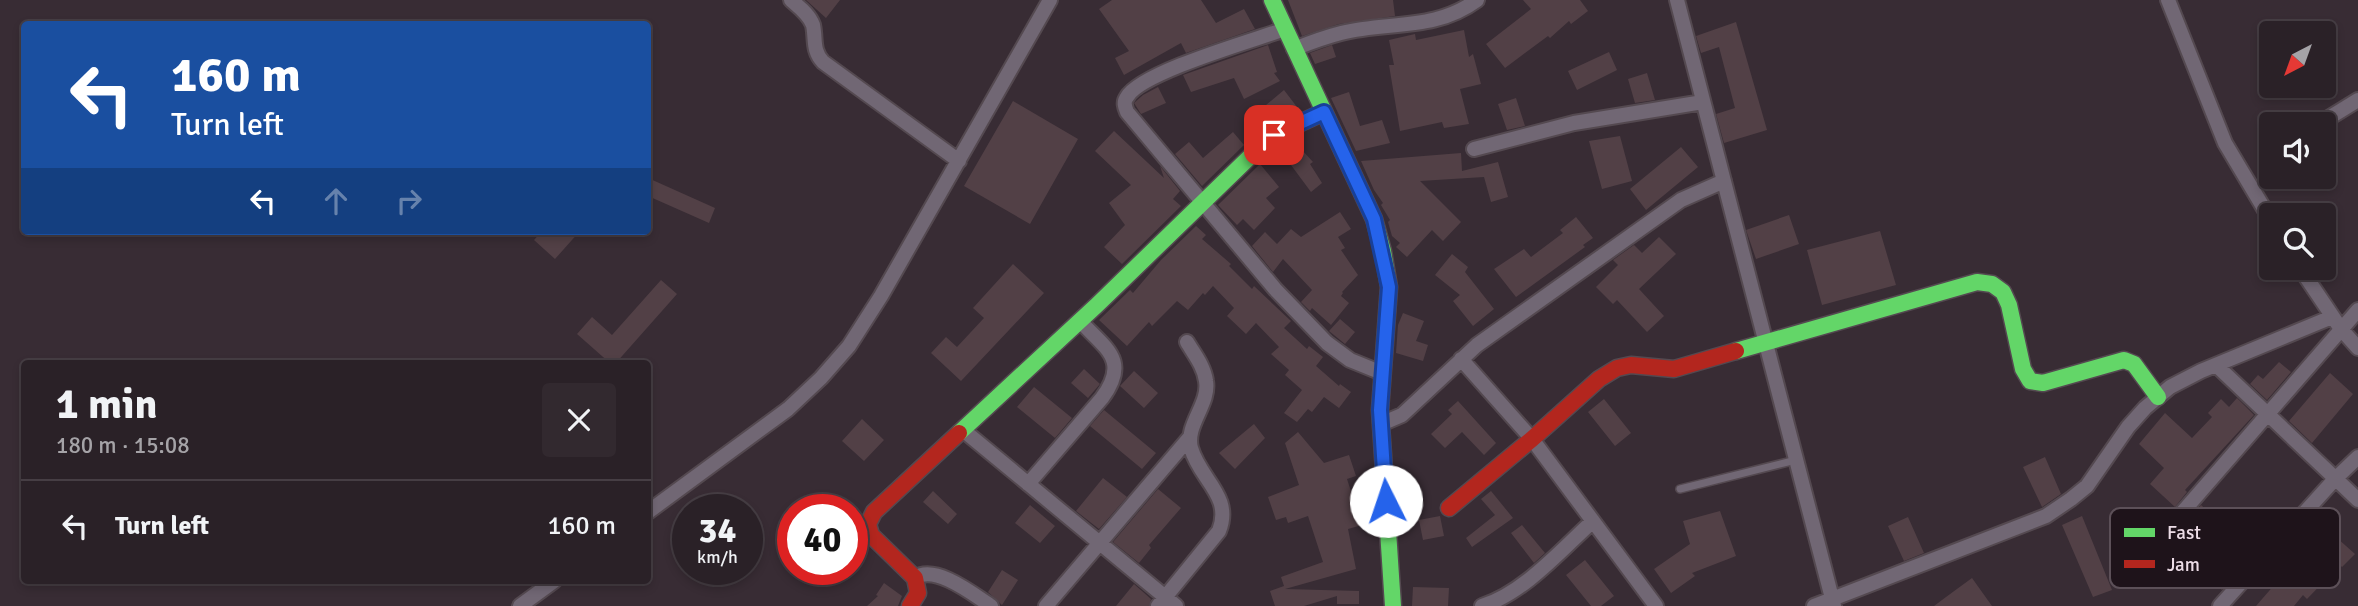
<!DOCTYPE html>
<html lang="en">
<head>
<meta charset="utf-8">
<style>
  body { margin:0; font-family:Signika,sans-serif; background:#32292f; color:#f1f3f6; height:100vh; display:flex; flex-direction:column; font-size:26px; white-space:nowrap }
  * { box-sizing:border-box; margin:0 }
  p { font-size:23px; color:#a5a3a7 }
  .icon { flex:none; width:38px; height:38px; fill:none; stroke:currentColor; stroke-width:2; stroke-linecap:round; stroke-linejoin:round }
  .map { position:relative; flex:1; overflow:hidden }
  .panel { position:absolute; left:21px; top:360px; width:630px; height:224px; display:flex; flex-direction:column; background:#2a2127; border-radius:7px; box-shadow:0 4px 10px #0003,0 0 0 2px #463e44 }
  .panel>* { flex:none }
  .hud { position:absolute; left:21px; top:21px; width:630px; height:214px; border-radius:7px; box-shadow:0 4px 10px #0003,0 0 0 2px #463e44; background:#1a4fa0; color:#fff; overflow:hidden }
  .needle { width:46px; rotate:221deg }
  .tools { position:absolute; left:2259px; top:21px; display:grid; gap:14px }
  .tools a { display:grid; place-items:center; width:77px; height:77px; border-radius:7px; background:#2a2127; box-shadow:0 4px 10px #0003,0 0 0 2px #463e44; font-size:35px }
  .speed { position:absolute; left:672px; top:494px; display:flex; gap:14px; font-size:35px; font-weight:700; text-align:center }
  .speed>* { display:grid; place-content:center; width:91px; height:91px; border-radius:50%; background:#2a2127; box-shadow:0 4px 10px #0003,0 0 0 2px #463e44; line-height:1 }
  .speed small { font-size:18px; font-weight:400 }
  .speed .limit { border:10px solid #d22; background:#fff; color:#111 }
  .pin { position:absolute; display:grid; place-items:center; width:60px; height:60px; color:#fff; margin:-30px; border-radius:14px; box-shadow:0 4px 10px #0006 }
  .me { position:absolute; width:77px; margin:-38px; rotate:356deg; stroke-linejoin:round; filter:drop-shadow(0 0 5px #0008) }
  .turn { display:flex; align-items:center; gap:24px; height:147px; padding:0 35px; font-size:32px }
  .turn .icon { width:91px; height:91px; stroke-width:2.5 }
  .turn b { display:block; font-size:49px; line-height:60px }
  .lanes { display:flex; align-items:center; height:66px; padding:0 35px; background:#0003; justify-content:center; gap:35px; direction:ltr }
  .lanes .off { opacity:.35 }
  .round { display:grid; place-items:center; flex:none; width:74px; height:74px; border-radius:7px; background:#32292f }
  .head { display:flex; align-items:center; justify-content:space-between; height:119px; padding:0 35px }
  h1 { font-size:42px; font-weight:700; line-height:52px }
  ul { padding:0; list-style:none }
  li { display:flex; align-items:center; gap:21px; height:91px; padding:0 35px; border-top:2px solid #463e44 }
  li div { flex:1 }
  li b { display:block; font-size:26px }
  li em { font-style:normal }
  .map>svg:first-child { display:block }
  .building { fill:#524046 }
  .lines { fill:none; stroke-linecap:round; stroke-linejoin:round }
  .lane-casing { stroke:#544950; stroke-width:10 }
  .street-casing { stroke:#544950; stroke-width:18 }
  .fast-casing { stroke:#544950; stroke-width:19 }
  .jam-casing { stroke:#544950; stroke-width:19 }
  .lane { stroke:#716774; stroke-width:7 }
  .street { stroke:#716774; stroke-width:14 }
  .fast { stroke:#63d668; stroke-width:16 }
  .jam { stroke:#b3261e; stroke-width:16 }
  .route-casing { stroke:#184099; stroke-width:18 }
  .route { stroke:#2563eb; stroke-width:12 }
  .key { fill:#1e131a; stroke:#5c5058; stroke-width:2 }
  .key-label { font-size:19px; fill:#eddde7 }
</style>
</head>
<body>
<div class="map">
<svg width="2358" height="606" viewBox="0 0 2358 606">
  <rect width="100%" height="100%" fill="#382c34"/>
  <path class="building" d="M 806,0 L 840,0 L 826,18 Z
    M 1112,0 L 1201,0 L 1216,23 L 1244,9 L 1255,29 L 1186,53 L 1181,43 L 1124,75 L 1115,58 L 1129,51 L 1099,9 Z
    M 1288,0 L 1393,0 L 1395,16 L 1339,24 L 1302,36 Z
    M 1523,0 L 1580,0 L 1588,11 L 1571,24 L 1569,21 L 1550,38 L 1548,36 L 1505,68 L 1486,44 L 1531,9 Z
    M 1736,22 L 1767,130 L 1724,143 L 1716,114 L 1735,108 L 1719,47 L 1701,53 L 1696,36 Z
    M 1464,30 L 1469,57 L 1473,54 L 1481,84 L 1460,89 L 1469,124 L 1444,128 L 1442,122 L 1400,131 L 1389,65 L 1394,65 L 1389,40 L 1415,34 L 1416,40 Z
    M 1268,45 L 1277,72 L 1274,73 L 1280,81 L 1244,99 L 1234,78 L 1191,92 L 1183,75 Z
    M 1332,45 L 1336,57 L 1315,64 L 1310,53 Z
    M 1609,52 L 1617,70 L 1577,90 L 1568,71 Z
    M 1647,73 L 1655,100 L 1635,103 L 1628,79 Z
    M 1158,87 L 1166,103 L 1141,114 L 1134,103 L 1143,95 Z
    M 1284,90 L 1297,107 L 1263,128 L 1254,115 Z
    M 1349,92 L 1360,126 L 1382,120 L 1390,143 L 1356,151 L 1331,98 Z
    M 1516,98 L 1525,126 L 1507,130 L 1498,104 Z
    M 1013,101 L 1078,139 L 1030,224 L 964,186 Z
    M 1114,131 L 1164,178 L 1160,166 L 1180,191 L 1173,199 L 1181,206 L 1122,264 L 1104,247 L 1125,225 L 1109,203 L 1131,185 L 1095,151 Z
    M 1233,132 L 1244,145 L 1202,186 L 1175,154 L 1189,142 L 1203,158 Z
    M 1620,136 L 1632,181 L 1602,189 L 1589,141 Z
    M 1681,147 L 1698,167 L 1646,210 L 1630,189 Z
    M 1302,150 L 1313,162 L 1310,164 L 1322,183 L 1311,192 L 1288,161 Z
    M 1461,153 L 1462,171 L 1498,162 L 1508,197 L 1491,202 L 1484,177 L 1420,181 L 1461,222 L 1443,241 L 1432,230 L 1407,257 L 1396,247 L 1400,243 L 1392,236 L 1388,222 L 1390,220 L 1381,205 L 1383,203 L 1374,190 L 1361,161 Z
    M 1260,164 L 1279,187 L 1266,198 L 1275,208 L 1254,230 L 1243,219 L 1237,225 L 1218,205 Z
    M 648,178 L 715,208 L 709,223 L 648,196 Z
    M 1340,212 L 1351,229 L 1338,237 L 1345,248 L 1341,250 L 1358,275 L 1342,292 L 1343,293 L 1341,296 L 1349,303 L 1331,325 L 1312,308 L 1310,311 L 1301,302 L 1312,290 L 1283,259 L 1273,272 L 1252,246 L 1265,232 L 1277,244 L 1291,229 L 1301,237 Z
    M 1789,215 L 1799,244 L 1756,259 L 1746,230 Z
    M 1576,217 L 1593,238 L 1583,245 L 1585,247 L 1516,297 L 1494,269 L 1524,249 L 1531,257 L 1563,233 L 1560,230 Z
    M 1196,226 L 1206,235 L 1202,239 L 1231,264 L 1229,266 L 1252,289 L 1254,286 L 1291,321 L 1284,328 L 1307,349 L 1309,346 L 1323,357 L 1316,366 L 1339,386 L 1340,384 L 1351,392 L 1339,408 L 1324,397 L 1312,412 L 1308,409 L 1297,422 L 1284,413 L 1302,390 L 1285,375 L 1289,370 L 1271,354 L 1279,347 L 1256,323 L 1246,334 L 1227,316 L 1234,308 L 1213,286 L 1205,295 L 1203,293 L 1188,310 L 1177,301 L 1152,326 L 1149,322 L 1127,346 L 1099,320 L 1130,290 L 1133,293 L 1161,260 Z
    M 542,231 L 580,231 L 555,259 L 534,240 Z
    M 1880,231 L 1896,285 L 1822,305 L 1807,250 Z
    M 1659,237 L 1676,254 L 1639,289 L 1664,316 L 1647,332 L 1617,300 L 1613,304 L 1596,287 L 1618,265 L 1613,260 L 1634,245 L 1642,253 Z
    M 1452,254 L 1468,267 L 1465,272 L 1494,309 L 1473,326 L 1453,301 L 1460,295 L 1435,275 Z
    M 1013,264 L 1044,293 L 961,381 L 931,353 L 946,337 L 957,347 L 984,318 L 973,308 Z
    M 661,280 L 677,294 L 615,364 L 611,364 L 577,334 L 592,317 L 612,335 Z
    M 1403,313 L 1424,321 L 1416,341 L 1428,345 L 1423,361 L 1396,353 L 1398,325 Z
    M 1340,319 L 1355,332 L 1345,344 L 1329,331 Z
    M 2279,362 L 2291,372 L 2267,400 L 2250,384 L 2258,375 L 2263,379 Z
    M 1084,369 L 1100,384 L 1088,398 L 1071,383 Z
    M 1134,371 L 1158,393 L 1144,408 L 1120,386 Z
    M 2330,373 L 2353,394 L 2312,443 L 2289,421 Z
    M 1034,387 L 1072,418 L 1055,438 L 1017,407 Z
    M 2237,398 L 2254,415 L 2185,490 L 2187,492 L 2175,507 L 2150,484 L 2164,468 L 2139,444 L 2165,413 L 2192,438 L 2212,417 L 2208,413 L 2221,399 L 2229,407 Z
    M 1604,399 L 1631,433 L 1615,446 L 1588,412 Z
    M 1458,401 L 1496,443 L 1484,455 L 1462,432 L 1445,448 L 1431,434 L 1452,414 L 1448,410 Z
    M 1104,410 L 1156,453 L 1142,469 L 1090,426 Z
    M 862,419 L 884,440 L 864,461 L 842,441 Z
    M 1254,424 L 1265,438 L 1235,469 L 1219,453 Z
    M 1298,432 L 1324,463 L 1349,455 L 1356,476 L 1347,479 L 1362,525 L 1348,529 L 1356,569 L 1285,589 L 1359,591 L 1359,604 L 1337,604 L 1337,596 L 1304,606 L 1275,606 L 1270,591 L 1284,586 L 1281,577 L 1323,562 L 1308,516 L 1288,523 L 1286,517 L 1276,520 L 1268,497 L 1299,485 L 1285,443 Z
    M 2045,457 L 2061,494 L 2042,507 L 2023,467 Z
    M 1103,478 L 1127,497 L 1099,529 L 1076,511 Z
    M 1158,489 L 1181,508 L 1149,545 L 1151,548 L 1139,563 L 1113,542 Z
    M 933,491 L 957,514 L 948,524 L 923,502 Z
    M 1491,491 L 1513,518 L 1472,547 L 1466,538 L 1495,515 L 1481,499 Z
    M 1030,505 L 1055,526 L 1040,543 L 1015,523 Z
    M 2201,505 L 2230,531 L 2246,512 L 2271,535 L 2222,590 L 2200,570 L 2203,567 L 2173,540 L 2191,521 L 2189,520 Z
    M 1720,511 L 1736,556 L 1692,573 L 1695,576 L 1671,593 L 1654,569 L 1690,544 L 1683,521 Z
    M 1440,516 L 1444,536 L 1423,540 L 1419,520 Z
    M 2082,516 L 2112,590 L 2093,597 L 2062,525 Z
    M 1908,517 L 1924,553 L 1904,561 L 1888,526 Z
    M 1522,525 L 1545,553 L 1534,563 L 1511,533 Z
    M 2327,529 L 2355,554 L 2342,567 L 2340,565 L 2307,599 L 2303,595 L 2294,606 L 2256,606 L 2282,576 L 2279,574 Z
    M 1585,560 L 1614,596 L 1601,606 L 1591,606 L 1566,575 Z
    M 1002,570 L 1018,580 L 1002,605 L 988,592 Z
    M 1972,578 L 1992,606 L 1934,606 L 1946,597 Z
    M 884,583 L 902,596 L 898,606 L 867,606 L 878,596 L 876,595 Z
    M 1134,584 L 1151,599 L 1149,606 L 1116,606 Z
    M 1413,587 L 1449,588 L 1448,606 L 1412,606 Z"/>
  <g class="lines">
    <defs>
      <path id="lane" d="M 1680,489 L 1796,460"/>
      <path id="street" d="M 791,0 C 799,7 809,14 813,25 C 816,39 812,50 823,62 L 959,161
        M 1677,0 L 1834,606
        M 2168,0 L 2225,143 L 2272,222
        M 1285,29 C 1255,40 1141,72 1127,97 C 1123,102 1125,107 1127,112 L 1275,289 L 1327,343 L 1350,360 L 1382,373
        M 1294,49 C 1309,43 1325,37 1341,33 C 1389,21 1435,31 1477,0
        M 2319,124 L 2358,100
        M 1474,149 L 1574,123 L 1703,102
        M 2300,268 L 2341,329 L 2358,348
        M 1461,359 L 1532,439 L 1656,606
        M 2216,365 L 2358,500
        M 1381,424 L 1402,415 L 1477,345 L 1681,200 L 1724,181
        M 963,430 L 1176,606
        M 1028,484 L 1102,398 C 1130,360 1106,349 1080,321
        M 648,512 L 788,409 L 821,378 L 849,346 L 881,296 L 1050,0
        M 2154,545 L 2358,310
        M 915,578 C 935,564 973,594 991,606
        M 520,606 L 554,581
        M 1046,606 L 1190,437
        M 1158,606 L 1219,531 C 1233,496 1200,480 1191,448 C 1185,425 1210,404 1206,381 C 1204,366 1194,354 1187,342
        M 1482,606 C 1524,593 1561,550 1593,521
        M 1814,606 L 2046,516 L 2071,499 L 2087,486 L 2128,427 L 2145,408 L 2170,387 L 2201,371 L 2332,317
        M 2220,606 L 2335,479 L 2358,457"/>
      <path id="fast" d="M 1272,0 L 1374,219 L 1383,251 L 1389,287 L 1380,410 L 1393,606
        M 1736,351 L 1977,282 L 1992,284 L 2003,292 L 2009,305 L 2023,369 L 2030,381 L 2043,383 L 2124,360 L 2134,364 L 2158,397
        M 959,433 L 1097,305 L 1261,146 L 1274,135 L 1324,112"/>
      <path id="jam" d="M 1449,508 L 1532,439 L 1599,379 L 1617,368 L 1631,365 L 1674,369 L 1736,351
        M 910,606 L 918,593 L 915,578 L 871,535 L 868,524 L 874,512 L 959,433"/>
    </defs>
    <use href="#lane" class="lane-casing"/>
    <use href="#street" class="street-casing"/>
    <use href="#fast" class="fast-casing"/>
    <use href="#jam" class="jam-casing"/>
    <use href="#lane" class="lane"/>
    <use href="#street" class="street"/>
    <use href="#fast" class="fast"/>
    <use href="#jam" class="jam"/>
  </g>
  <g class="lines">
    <defs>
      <path id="route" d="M 1274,135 L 1324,112 L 1374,219 L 1389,287 L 1380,410 L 1386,501"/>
    </defs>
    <use href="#route" class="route-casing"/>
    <use href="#route" class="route"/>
  </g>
  <rect x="2110" y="508" width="230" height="80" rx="10" class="key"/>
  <rect x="2124" y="528" width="31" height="9" fill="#63d668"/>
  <rect x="2124" y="560" width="31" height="8" fill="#b3261e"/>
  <g class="key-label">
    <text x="2167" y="539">Fast</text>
    <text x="2167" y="571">Jam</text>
  </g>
</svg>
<div class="tools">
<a><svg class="needle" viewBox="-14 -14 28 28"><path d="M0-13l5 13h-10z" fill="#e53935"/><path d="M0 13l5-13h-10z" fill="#a5a3a7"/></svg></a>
<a><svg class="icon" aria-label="sound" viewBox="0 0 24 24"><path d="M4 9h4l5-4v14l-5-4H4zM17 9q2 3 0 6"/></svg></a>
<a><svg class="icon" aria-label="search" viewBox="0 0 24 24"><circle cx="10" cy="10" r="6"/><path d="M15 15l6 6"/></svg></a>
</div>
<div class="speed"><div>34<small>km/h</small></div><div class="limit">40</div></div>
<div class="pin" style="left:1274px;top:135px;background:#d93025"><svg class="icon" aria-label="arrive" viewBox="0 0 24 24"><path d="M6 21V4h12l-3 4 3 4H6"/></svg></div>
<svg class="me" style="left:1386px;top:501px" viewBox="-20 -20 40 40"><circle r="19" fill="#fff"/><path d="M0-13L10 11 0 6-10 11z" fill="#2563eb"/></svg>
<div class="hud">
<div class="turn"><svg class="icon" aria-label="left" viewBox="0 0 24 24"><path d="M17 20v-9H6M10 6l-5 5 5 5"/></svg><div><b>160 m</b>Turn left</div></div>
<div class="lanes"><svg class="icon" aria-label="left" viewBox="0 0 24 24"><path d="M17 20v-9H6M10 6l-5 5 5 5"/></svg><svg class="icon off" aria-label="ahead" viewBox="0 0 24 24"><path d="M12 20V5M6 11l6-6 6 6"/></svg><svg class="icon off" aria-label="right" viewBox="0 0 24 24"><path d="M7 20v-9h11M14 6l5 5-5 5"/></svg></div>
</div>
<section class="panel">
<div class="head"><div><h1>1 min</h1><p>180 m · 15:08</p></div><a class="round"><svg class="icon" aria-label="close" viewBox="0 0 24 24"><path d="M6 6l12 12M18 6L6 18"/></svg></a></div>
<ul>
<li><svg class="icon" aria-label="left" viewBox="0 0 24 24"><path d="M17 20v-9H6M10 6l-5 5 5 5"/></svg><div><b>Turn left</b></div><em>160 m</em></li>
</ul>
</section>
</div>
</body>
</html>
